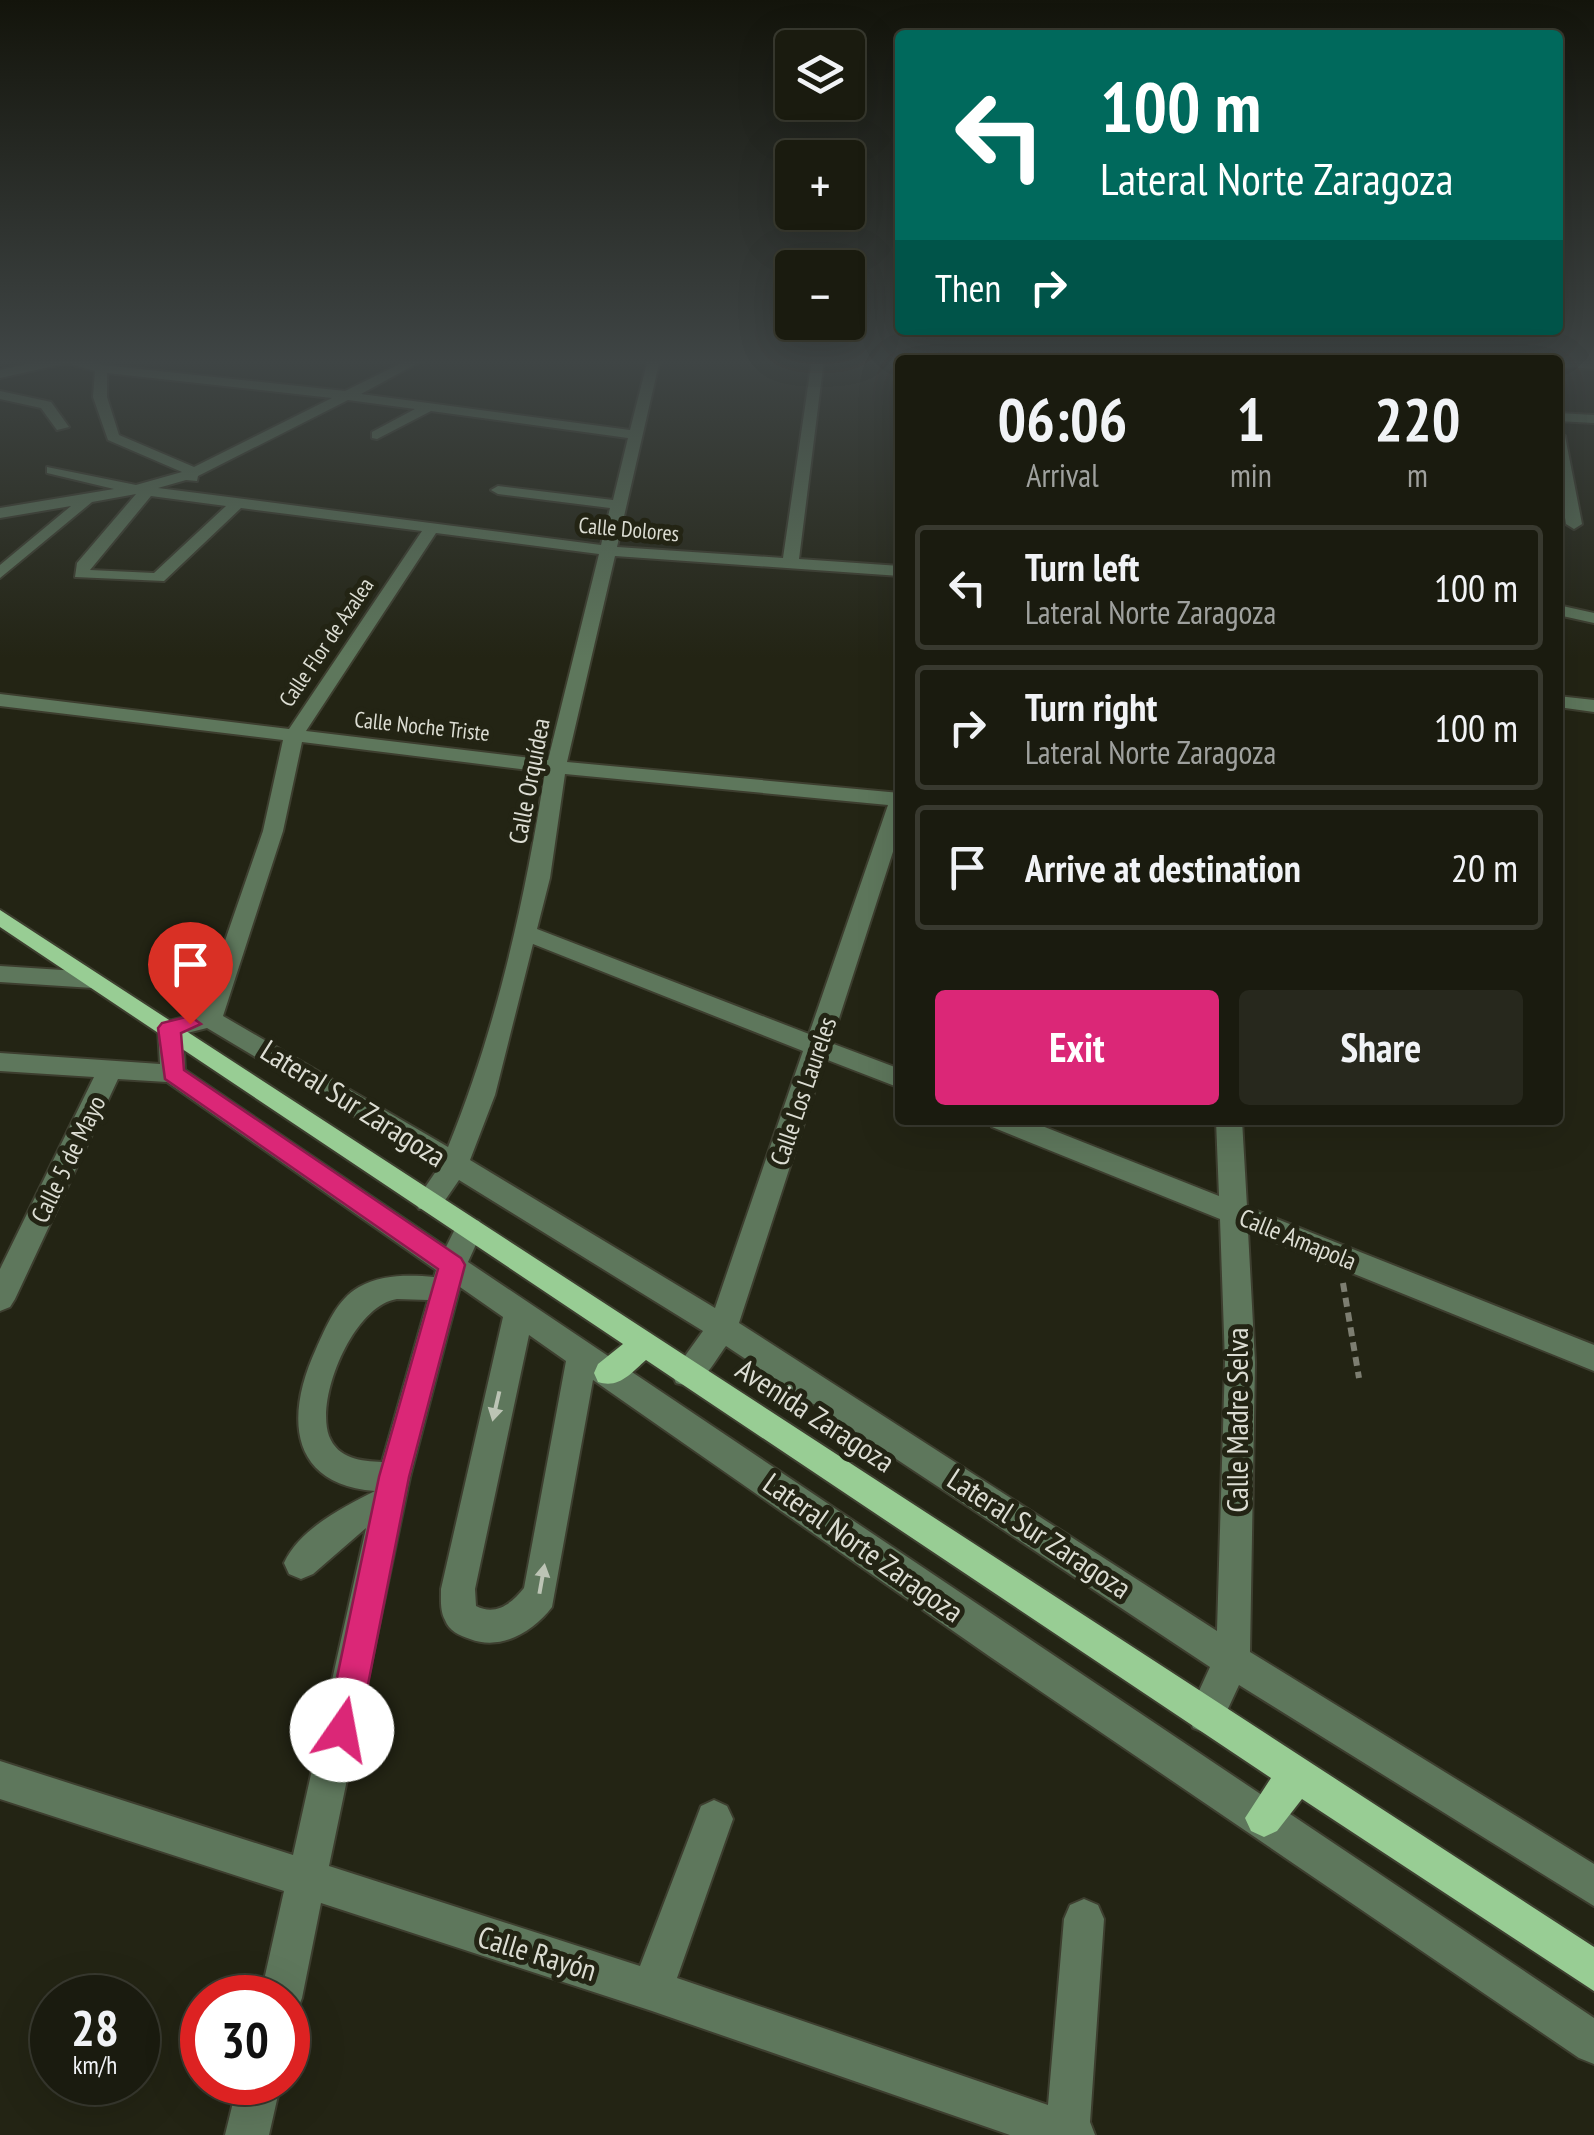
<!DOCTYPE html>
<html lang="en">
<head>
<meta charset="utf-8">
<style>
  body { margin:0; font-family:"PT Sans Narrow",sans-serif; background:#27281d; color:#f1f3f6; height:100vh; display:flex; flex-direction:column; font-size:38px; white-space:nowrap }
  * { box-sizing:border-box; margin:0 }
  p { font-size:32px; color:#9fa19e }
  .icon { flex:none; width:55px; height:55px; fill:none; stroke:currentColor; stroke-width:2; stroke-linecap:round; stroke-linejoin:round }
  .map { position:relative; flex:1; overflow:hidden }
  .details { position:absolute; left:895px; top:355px; width:668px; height:770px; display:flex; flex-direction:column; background:#1a1b0f; border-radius:10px; box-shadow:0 10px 40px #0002,0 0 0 2px #38392f }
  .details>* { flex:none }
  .guide { position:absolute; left:895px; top:30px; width:668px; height:305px; border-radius:10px; box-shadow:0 10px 40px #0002,0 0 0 2px #38392f; background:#00695c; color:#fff; overflow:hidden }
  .controls { position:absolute; left:775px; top:30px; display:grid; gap:20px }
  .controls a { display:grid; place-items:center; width:90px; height:90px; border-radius:10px; background:#1a1b0f; box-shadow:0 10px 40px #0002,0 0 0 2px #38392f; font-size:50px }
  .speed { position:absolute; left:30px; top:1975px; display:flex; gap:20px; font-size:50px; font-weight:700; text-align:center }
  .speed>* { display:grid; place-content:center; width:130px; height:130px; border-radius:50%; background:#1a1b0f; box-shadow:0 10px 40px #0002,0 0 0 2px #38392f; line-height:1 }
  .speed small { font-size:25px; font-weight:400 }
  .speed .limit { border:15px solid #d22; background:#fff; color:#111 }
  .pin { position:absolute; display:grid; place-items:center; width:85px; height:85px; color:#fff; margin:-102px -42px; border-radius:50% 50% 50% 0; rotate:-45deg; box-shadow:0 0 10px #0007 }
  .pin .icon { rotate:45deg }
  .me { position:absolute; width:110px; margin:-55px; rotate:12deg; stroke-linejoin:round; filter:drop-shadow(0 0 8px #0008) }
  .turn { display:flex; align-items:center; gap:35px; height:210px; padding:0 40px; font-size:45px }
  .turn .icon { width:130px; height:130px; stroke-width:2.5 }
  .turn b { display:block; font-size:70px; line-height:85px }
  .then { display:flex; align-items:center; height:95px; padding:0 40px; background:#0003; gap:20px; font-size:38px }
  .eta { display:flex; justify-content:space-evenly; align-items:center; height:170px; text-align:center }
  .eta b { font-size:60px; font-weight:700; line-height:70px }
  .primary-button { display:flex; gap:20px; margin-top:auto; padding:20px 40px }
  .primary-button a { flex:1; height:115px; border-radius:10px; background:#db2777; color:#fff; font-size:40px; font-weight:700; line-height:115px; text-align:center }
  .primary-button a+a { background:#27281d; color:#f1f3f6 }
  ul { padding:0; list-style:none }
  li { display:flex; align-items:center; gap:30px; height:125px; margin:0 20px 15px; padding:0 20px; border:5px solid #38392f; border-radius:10px }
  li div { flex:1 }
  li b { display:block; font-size:38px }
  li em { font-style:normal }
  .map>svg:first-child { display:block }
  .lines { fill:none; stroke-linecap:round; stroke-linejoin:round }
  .minor-casing { stroke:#3d3e2f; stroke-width:4 }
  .major-casing { stroke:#3d3e2f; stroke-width:4 }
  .path { stroke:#7d7e71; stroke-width:6; stroke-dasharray:9 6; stroke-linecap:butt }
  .minor { fill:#5e775c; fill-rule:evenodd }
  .major { fill:#98cd94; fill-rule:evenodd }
  .oneway { fill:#bcc4b5 }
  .route { fill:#db2777; stroke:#8e194d; stroke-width:2.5 }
  .labels { text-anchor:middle; stroke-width:10; stroke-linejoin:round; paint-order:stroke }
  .far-street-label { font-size:22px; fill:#dcddd3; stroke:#232414 }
  .street-label { font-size:25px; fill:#dcddd3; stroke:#232414 }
  .near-street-label { font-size:30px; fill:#dcddd3; stroke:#232414 }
</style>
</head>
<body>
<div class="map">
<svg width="1594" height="2135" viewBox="0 0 1594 2135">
  <rect width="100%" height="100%" fill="#232414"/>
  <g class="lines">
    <defs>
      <path id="minor" d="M 51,359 L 80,359 L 102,365 L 345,391 L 410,359 L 425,359 L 361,394 L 630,430 L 648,359 L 660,359 L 617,547 L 783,558 L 812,359 L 824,359 L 799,559 L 900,566 L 900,576 L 615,556 L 567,762 L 900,793 L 900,830 L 831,1043 L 900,1069 L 900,1088 L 825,1059 L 739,1323 L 1217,1631 L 1225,1362 L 1220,1219 L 992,1127 L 988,1120 L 1027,1120 L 1219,1196 L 1216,1120 L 1242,1120 L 1247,1207 L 1594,1345 L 1594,1371 L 1248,1231 L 1255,1362 L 1250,1652 L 1594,1864 L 1594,1906 L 1239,1685 L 1219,1728 L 1206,1733 L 1193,1728 L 1188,1715 L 1210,1667 L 726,1346 C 713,1363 701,1392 676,1383 L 672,1374 L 703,1331 L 459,1180 L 439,1209 L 419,1209 L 415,1202 L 439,1167 L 207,1028 L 183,1034 L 185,1070 L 446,1247 L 459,1221 L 469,1218 L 479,1221 L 483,1229 L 468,1262 L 1594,2018 L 1594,2064 L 1579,2058 L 989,1656 L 593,1380 L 552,1607 C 533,1632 501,1651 470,1639 C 459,1635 449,1631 445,1620 C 440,1611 441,1599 441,1589 L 503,1317 L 460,1287 L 410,1477 L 329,1866 L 640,1966 L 701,1806 L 714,1800 L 727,1806 L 733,1819 L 677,1978 L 1048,2105 L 1064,1919 L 1070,1905 L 1084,1899 L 1098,1905 L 1104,1919 L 1090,2122 L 1095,2135 L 1010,2135 L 652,2011 L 321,1903 L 302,1998 L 296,2013 L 288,2016 L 288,1998 L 260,1998 L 284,1891 L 0,1799 L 0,1761 L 293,1855 L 366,1528 L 313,1574 L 301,1579 L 289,1574 L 284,1563 C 300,1528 344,1507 375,1491 C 287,1484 286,1414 316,1349 C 326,1327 337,1299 359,1287 C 382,1274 410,1275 434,1277 L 436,1270 L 167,1082 L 118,1079 L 15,1299 L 10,1307 L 0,1311 L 0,1269 L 94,1077 L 0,1071 L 0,1053 L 160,1064 L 158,1029 L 161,1023 L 200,1013 L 263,831 L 283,740 L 0,706 L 0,694 L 289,729 L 422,531 L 241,508 L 164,581 L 75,577 L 77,563 L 136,494 L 92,502 L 0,578 L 0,565 L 71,506 L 0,518 L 0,508 L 114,489 L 47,473 L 47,467 L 136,485 L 182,472 L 108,440 L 93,397 L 95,371 L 67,363 L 0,378 L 0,370 ZM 107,373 L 332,398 L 194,467 L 119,435 L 107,397 ZM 348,400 L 415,409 L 372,432 L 372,438 L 377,439 L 431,411 L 628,438 L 613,500 L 498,486 L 491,490 L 498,494 L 610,508 L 601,545 L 158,488 L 186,480 L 197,481 L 198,476 ZM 151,496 L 226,506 L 154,573 L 90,570 ZM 436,533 L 599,554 L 548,760 L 306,731 ZM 302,742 L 545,772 C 525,899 497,1027 448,1147 L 223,1016 L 283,831 ZM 565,774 L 888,805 L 809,1034 L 537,929 L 550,878 ZM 533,944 L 803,1051 L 715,1308 L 470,1160 L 495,1095 ZM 397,1299 L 428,1300 L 382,1462 C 361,1461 338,1459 329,1436 C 315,1397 354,1305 397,1299 ZM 529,1335 L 566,1361 L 524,1588 C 511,1604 496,1616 476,1606 L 475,1589 Z
        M 969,359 L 998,359 L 999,360 L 969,360 Z
        M 1517,359 L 1541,359 L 1542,360 L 1517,360 Z
        M 1564,359 L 1594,361 L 1594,369 L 1558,366 L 1558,360 L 1553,360 Z
        M 0,391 L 51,402 L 69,427 L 57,430 L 41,408 L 0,399 Z
        M 1558,413 L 1594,415 L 1594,423 L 1558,421 Z
        M 1558,432 L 1565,436 L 1582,524 L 1574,529 L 1566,524 L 1558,473 Z
        M 1558,605 L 1594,613 L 1594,623 L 1558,615 Z
        M 1558,696 L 1594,700 L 1594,712 L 1558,707 Z
        M 0,966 L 93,972 L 105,980 L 93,988 L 0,982 Z
        M 238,2082 L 281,2082 L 269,2135 L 225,2135 Z"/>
      <path id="major" d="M 0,910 L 1594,1947 L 1594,1991 L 1302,1799 L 1277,1831 L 1264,1837 L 1251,1831 L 1245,1818 L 1271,1778 L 646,1360 C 631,1373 619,1389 598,1382 L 594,1373 L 598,1364 L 623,1344 L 0,927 Z"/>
    </defs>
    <use href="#minor" class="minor-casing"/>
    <use href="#major" class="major-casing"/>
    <path class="path" d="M 1343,1283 L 1359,1378"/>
    <use href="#minor" class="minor"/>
    <use href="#major" class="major"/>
  </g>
  <defs><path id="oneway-solid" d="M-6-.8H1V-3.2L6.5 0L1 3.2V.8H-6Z" transform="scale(2.5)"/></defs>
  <g class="oneway">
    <use href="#oneway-solid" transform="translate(496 1406) rotate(103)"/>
    <use href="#oneway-solid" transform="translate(542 1579) rotate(-80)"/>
  </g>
  <linearGradient id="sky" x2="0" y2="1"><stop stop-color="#13140b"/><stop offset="0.55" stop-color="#3f4545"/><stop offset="1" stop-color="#3f4545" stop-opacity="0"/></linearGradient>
  <rect width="1594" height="658" fill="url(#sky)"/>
  <path class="route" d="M 190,1016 L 201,1024 L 181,1033 L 184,1070 L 461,1258 L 465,1265 L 409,1477 L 359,1730 L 354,1742 L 342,1747 L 331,1742 L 326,1730 L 379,1477 L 438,1269 L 165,1079 L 158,1028 L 162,1023 Z"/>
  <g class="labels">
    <g class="far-street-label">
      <text transform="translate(629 529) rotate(5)" y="8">Calle Dolores</text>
      <text transform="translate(326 642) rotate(-56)" y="8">Calle Flor de Azalea</text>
      <text transform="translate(422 726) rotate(6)" y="8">Calle Noche Triste</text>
    </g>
    <g class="street-label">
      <text transform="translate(529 781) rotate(-79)" y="9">Calle Orquídea</text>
      <text transform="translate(803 1091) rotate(-71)" y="9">Calle Los Laureles</text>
      <text transform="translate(68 1159) rotate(-64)" y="9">Calle 5 de Mayo</text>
      <text transform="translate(1298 1239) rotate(22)" y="9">Calle Amapola</text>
    </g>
    <g class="near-street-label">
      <text transform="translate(353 1104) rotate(32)" y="10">Lateral Sur Zaragoza</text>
      <text transform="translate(815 1416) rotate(33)" y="10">Avenida Zaragoza</text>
      <text transform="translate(1238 1420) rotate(-90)" y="10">Calle Madre Selva</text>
      <text transform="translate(1039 1534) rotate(33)" y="10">Lateral Sur Zaragoza</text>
      <text transform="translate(863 1548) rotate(35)" y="10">Lateral Norte Zaragoza</text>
      <text transform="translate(537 1954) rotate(17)" y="10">Calle Rayón</text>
    </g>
  </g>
</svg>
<div class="controls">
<a><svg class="icon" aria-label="layers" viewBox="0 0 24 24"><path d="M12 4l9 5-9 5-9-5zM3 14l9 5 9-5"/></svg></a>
<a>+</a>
<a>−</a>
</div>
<div class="speed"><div>28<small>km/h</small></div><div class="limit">30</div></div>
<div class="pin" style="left:190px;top:1024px;background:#d93025"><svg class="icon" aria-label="arrive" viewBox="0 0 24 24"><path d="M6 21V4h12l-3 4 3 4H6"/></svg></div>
<svg class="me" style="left:342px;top:1730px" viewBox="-20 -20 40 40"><circle r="19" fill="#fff"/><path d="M0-13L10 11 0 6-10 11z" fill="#db2777"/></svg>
<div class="guide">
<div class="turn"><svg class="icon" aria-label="left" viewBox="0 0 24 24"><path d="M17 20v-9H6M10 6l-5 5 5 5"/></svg><div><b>100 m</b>Lateral Norte Zaragoza</div></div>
<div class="then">Then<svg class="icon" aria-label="right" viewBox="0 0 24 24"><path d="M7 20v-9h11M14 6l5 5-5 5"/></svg></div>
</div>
<section class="details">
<div class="eta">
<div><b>06:06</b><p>Arrival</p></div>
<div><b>1</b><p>min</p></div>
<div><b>220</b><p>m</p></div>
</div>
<ul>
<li><svg class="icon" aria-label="left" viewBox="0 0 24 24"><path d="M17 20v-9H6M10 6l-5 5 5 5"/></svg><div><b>Turn left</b><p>Lateral Norte Zaragoza</p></div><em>100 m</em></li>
<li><svg class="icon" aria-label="right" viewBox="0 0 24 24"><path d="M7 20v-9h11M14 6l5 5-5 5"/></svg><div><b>Turn right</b><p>Lateral Norte Zaragoza</p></div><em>100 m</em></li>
<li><svg class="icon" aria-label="arrive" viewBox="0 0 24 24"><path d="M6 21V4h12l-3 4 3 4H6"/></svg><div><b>Arrive at destination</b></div><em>20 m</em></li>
</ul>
<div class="primary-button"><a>Exit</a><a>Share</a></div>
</section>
</div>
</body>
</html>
